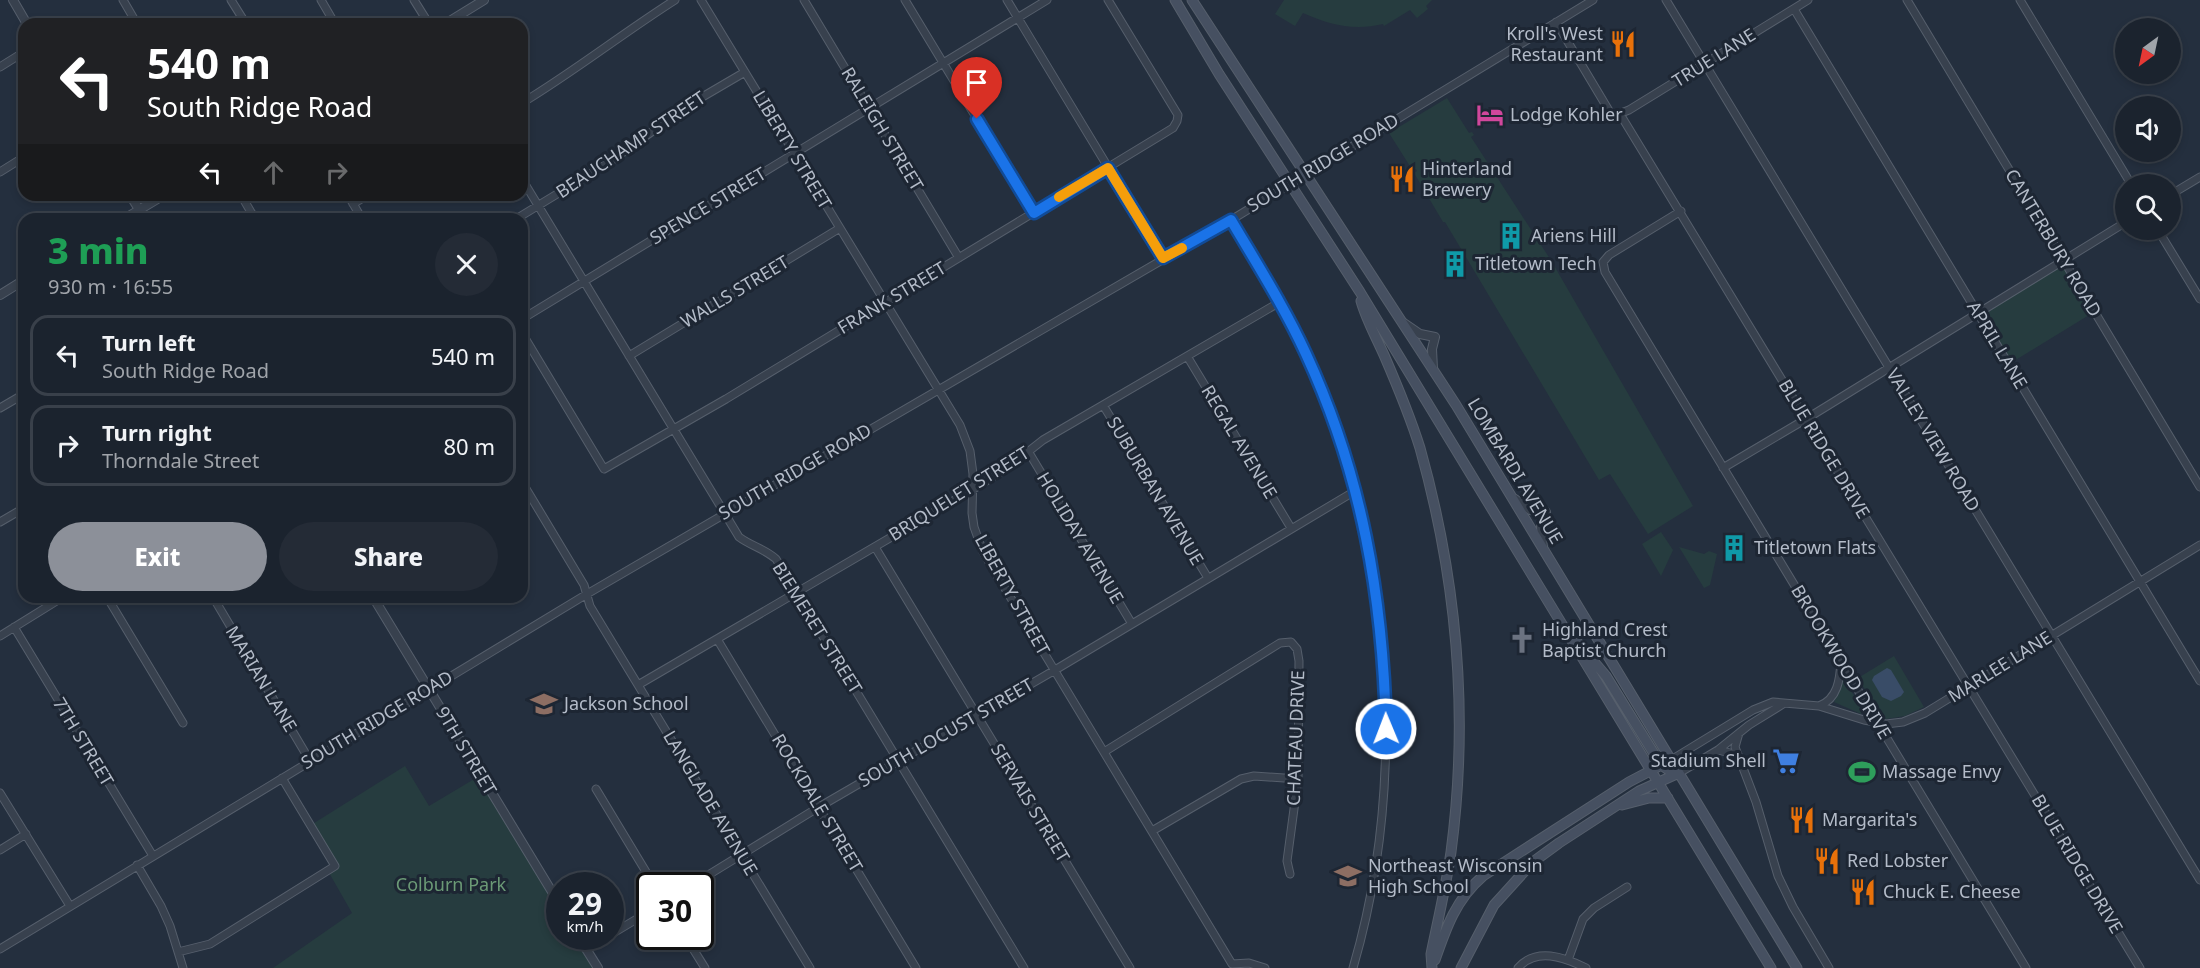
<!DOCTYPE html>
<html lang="en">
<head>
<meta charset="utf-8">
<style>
  body { margin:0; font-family:"Noto Sans",sans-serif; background:#242b36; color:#f1f3f6; height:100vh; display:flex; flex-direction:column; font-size:22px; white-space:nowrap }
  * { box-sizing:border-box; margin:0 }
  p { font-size:20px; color:#a0a4aa }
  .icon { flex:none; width:33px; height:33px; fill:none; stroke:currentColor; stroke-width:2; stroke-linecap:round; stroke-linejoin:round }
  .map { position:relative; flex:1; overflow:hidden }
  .drawer { position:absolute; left:18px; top:213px; width:510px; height:390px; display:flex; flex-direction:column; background:#1b232e; border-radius:18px; box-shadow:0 3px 9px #0003,0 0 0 2px #39404a }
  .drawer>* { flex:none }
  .hud { position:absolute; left:18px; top:18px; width:510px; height:183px; border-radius:18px; box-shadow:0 3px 9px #0003,0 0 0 2px #39404a; background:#202124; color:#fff; overflow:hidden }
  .needle { width:39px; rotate:213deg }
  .fabs { position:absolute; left:2115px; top:18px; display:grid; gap:12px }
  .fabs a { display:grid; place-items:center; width:66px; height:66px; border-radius:50%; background:#1b232e; box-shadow:0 3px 9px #0003,0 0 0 2px #39404a; font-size:30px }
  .speed { position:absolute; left:546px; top:872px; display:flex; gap:12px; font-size:30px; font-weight:700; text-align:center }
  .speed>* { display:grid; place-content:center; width:78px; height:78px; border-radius:50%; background:#1b232e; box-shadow:0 3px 9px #0003,0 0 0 2px #39404a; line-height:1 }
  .speed small { font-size:15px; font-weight:400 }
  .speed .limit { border:3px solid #111; border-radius:9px; background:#fff; color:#111 }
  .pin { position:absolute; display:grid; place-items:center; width:51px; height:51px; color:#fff; margin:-62px -26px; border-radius:50% 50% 50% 0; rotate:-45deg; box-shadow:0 0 6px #0007 }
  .pin .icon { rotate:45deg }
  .me { position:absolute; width:66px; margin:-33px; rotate:359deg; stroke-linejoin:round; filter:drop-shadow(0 0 4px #0008) }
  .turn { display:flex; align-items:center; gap:21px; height:126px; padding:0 30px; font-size:27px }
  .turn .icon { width:78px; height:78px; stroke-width:2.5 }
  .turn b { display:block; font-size:42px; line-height:51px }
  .lanes { display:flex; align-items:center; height:57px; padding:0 30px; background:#0003; justify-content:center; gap:30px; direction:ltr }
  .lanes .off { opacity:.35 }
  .round { display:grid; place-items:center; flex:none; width:63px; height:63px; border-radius:32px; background:#242b36 }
  .overview { display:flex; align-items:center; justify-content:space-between; height:102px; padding:0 30px }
  h1 { font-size:36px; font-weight:800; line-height:45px; color:#1e9e55 }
  .cta { display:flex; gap:12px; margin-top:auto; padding:12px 30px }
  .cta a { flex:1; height:69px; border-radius:36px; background:#8c9099; color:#fff; font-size:24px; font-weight:800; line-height:69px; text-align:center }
  .cta a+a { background:#242b36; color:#f1f3f6 }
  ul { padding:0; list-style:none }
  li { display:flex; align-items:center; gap:18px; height:81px; margin:0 12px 9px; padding:0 18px; border:3px solid #39404a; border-radius:18px }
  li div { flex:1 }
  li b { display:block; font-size:22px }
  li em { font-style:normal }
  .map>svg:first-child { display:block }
  .green { fill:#263c3f }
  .water { fill:#394c67 }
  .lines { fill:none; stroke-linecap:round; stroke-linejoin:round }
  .minor-casing { stroke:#565f6c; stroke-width:9 }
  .tertiary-casing { stroke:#565f6c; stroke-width:10 }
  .secondary-casing { stroke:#565f6c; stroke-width:11 }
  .minor { stroke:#38414e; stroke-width:7 }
  .tertiary { stroke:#38414e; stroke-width:8 }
  .secondary { stroke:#465061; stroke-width:9 }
  .route-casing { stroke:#114b97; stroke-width:15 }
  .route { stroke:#1a73e8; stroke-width:10 }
  .slow { stroke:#f59e0b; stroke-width:10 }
  .labels { text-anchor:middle; stroke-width:6; stroke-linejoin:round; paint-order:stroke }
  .poi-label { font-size:18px; fill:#b4bcc9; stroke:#1d2633; text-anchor:start }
  .street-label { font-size:18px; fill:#b4bcc9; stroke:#1d2633 }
  .park-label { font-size:18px; fill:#6b9a76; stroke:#1d2633 }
</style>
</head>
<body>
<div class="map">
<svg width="2200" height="968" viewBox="0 0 2200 968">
  <rect width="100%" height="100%" fill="#242f3e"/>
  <path class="green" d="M 1284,0 L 1432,0 L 1426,6 L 1428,9 L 1417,18 L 1410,10 L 1384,26 L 1383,24 C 1354,31 1330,25 1303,13 L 1295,26 L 1275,14 Z
    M 1447,98 L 1469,133 L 1472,132 L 1474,135 L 1471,137 L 1552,262 L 1693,506 L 1648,534 L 1610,474 L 1599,480 L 1445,222 L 1443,222 L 1414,173 L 1417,171 L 1416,169 L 1413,171 L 1389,133 Z
    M 2064,260 L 2094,312 L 2009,364 L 1978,312 Z
    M 1661,532 L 1673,550 L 1661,576 L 1642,544 Z
    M 1679,547 L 1704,554 L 1709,551 L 1717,554 L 1710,585 L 1704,588 Z
    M 1894,656 L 1924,707 L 1905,716 L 1886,719 L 1880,714 L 1858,678 Z
    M 1844,680 L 1862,708 L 1861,714 L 1834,702 L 1842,681 Z
    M 405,766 L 429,806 L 481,775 L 559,905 L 560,936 L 578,936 L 594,968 L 273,968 L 352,913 L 328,871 L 335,866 L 311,825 Z"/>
  <path class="water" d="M 1887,668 L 1891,670 L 1904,692 L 1901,696 L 1891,701 L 1882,697 L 1872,680 L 1874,676 Z"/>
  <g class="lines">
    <defs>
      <path id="minor" d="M 123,0 L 137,24
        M 231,0 L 246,24
        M 321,0 L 335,24
        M 414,0 L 429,24
        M 701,0 L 960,425 L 970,451 L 973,474 L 972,513 L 974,527 L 983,552 L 1232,964 L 1249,963 L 1265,968
        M 804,0 L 959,258
        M 905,0 L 1034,213
        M 1007,0 L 1163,258
        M 1666,0 L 2200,880
        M 1907,0 L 2200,487
        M 2020,0 L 2131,184
        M 1794,9 L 2200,681
        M 1556,22 L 1611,114 L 1616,115 L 1629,110 L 1808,0
        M 0,67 L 24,52
        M 522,103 C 575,71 623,33 675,0
        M 1620,114 L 2140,968
        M 0,172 L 24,157
        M 522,179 L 739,537 C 751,546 765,549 776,559 L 1024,968
        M 241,195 L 255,219
        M 348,195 L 362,219
        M 2170,195 L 2200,177
        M 353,204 L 368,195
        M 1681,211 L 1609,255 L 1603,262 L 1605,272 L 2026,968
        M 516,219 L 608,163 L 692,103 L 745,72
        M 1231,220 C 1265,277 1299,334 1325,396 C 1341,434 1351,473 1360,513 C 1395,662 1396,821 1353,968
        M 2158,230 L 2200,299
        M 522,319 L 1047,0
        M 522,333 L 604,469 L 726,399 L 1173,128 L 1177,121 L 1178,115 L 1108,0
        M 21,347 L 24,353
        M 629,356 L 840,228
        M 1187,356 L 1291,528
        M 1103,405 L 1208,578
        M 0,408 L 24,394
        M 1028,451 L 1132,624
        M 1723,468 L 1806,419 L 2126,222
        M 522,482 L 584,585 L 590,606 L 810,968
        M 0,522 L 24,508
        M 875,547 L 1130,968
        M 107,597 L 183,723
        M 213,597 L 310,761
        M 14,627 L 153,856
        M 0,636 L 63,597
        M 717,639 L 916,968
        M 638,685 L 972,490 L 1010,466 L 1043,440 L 1280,302
        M 1819,706 C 1838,699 1840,679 1841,661
        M 1739,733 L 1735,747 L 1756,802 L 1778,876 L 1793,907 L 1829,968
        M 1718,750 L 1730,753 L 1739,760
        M 1104,752 L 1280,643 L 1291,642 L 1297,649 L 1299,661 L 1298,779 L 1287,861 L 1290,874
        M 1671,760 L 1753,710 L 1773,702 L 1819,706 L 1864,720 L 1886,724 L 1903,722 L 1925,713 L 2200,545
        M 1679,773 L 1718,750 L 1749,725 L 1783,704
        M 596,789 L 654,885
        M 0,793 L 70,906
        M 1152,831 L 1241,779 L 1254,776 L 1298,779
        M 0,850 L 26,834
        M 137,865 L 161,906 L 170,926 L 183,968
        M 692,885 L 819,807 L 1055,670 L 1355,491
        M 610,935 L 650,911
        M 685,936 L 705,968
        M 0,949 L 587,594 L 1231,220 L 1593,0
        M 586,949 L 608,936
        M 178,952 L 210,944 L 335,866 L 282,778
        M 1568,960 L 1583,919 L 1594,908 L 1627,887
        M 1518,968 C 1536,947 1564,957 1586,968"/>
      <path id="tertiary" d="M 13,0 L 27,24
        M 445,24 L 484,0
        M 130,195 L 145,219
        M 124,219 L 164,195
        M 0,295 L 24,280
        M 1404,323 L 1420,334 L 1435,337 L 1432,349 L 1433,369
        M 1515,499 L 1530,510 L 1546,512 L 1541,527 L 1543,548
        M 373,597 L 560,905
        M 578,936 L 598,968"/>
      <path id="secondary" d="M 1175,0 L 1219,74 L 1360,292 L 1771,968
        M 1192,0 L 1456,405 L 1797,968
        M 1361,301 C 1366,319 1376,337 1384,355 C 1397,385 1410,416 1420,448 C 1457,580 1469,716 1451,852 C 1446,886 1438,920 1431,954 L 1432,968
        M 1578,643 L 1606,676 L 1661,765 L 1670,771 L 1679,773
        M 1622,805 L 1649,798 L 1668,798
        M 1435,960 C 1446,928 1456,899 1483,876 L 1629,782 L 1671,760
        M 1461,968 L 1494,905 L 1533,862 L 1559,843 L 1639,791 L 1679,773"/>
    </defs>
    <use href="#minor" class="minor-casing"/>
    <use href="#tertiary" class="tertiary-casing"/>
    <use href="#secondary" class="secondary-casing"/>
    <use href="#minor" class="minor"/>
    <use href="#tertiary" class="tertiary"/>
    <use href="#secondary" class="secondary"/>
  </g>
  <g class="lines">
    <defs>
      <path id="route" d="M 977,119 L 1034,213 L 1108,168 L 1163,258 L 1231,220 C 1257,264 1285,308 1306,354 C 1362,475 1383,597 1386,729"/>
    </defs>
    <use href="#route" class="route-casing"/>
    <use href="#route" class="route"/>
    <path class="slow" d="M 1059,197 L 1108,168 L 1163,258 L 1182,248"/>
  </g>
  <defs>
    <symbol id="restaurant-bare" viewBox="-9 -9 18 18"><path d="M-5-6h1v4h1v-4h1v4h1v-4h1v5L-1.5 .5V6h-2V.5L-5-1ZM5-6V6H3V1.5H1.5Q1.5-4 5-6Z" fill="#e8710a" stroke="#1d2633" stroke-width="2.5" paint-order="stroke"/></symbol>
    <symbol id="hotel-bare" viewBox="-9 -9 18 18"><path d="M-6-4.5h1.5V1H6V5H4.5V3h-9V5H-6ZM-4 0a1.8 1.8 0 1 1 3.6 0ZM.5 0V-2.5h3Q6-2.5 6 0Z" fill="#d1479c" stroke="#1d2633" stroke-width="2.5" paint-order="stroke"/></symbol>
    <symbol id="building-bare" viewBox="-9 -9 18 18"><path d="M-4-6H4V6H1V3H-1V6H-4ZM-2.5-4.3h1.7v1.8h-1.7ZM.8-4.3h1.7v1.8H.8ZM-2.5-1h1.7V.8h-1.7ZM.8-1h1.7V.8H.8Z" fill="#0f9aa8" stroke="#1d2633" stroke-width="2.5" paint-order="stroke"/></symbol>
    <symbol id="church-bare" viewBox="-9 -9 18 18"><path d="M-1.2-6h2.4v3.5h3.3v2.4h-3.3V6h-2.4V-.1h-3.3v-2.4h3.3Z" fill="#6b7280" stroke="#1d2633" stroke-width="2.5" paint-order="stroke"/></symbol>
    <symbol id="school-bare" viewBox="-9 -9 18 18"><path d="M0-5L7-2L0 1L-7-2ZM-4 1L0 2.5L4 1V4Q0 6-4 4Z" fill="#8d6e63" stroke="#1d2633" stroke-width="2.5" paint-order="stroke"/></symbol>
    <symbol id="supermarket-bare" viewBox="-9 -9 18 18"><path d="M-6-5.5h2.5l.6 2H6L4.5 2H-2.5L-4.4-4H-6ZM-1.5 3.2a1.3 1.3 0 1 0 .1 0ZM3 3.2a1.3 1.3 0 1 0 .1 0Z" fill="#3f7fe0" stroke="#1d2633" stroke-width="2.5" paint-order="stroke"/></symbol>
    <symbol id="stadium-bare" viewBox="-9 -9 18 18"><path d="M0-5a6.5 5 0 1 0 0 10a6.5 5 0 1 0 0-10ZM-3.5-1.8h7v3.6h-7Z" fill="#2e9e5b" stroke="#1d2633" stroke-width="2.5" paint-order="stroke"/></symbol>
  </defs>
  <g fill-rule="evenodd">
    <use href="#restaurant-bare" x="1604" y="25" width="38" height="38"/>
    <use href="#hotel-bare" x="1471" y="96" width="38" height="38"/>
    <use href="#restaurant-bare" x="1383" y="160" width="38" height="38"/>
    <use href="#building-bare" x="1492" y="217" width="38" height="38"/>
    <use href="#building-bare" x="1436" y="245" width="38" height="38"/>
    <use href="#building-bare" x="1715" y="529" width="38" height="38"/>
    <use href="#church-bare" x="1503" y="621" width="38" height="38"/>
    <use href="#school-bare" x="525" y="685" width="38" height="38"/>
    <use href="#supermarket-bare" x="1767" y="742" width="38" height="38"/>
    <use href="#stadium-bare" x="1843" y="753" width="38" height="38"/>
    <use href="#restaurant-bare" x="1783" y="801" width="38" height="38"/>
    <use href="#restaurant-bare" x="1808" y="842" width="38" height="38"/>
    <use href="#school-bare" x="1329" y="857" width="38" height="38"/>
    <use href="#restaurant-bare" x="1844" y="873" width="38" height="38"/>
  </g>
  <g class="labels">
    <g class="poi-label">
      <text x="1603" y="40" text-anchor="end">Kroll's West<tspan x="1603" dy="21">Restaurant</tspan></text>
      <text x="1510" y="121">Lodge Kohler</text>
      <text x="1422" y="175">Hinterland<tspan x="1422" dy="21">Brewery</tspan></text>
      <text x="1531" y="242">Ariens Hill</text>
      <text x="1475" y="270">Titletown Tech</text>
      <text x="1754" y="554">Titletown Flats</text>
      <text x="1542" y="636">Highland Crest<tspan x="1542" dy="21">Baptist Church</tspan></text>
      <text x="564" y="710">Jackson School</text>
      <text x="1766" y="767" text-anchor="end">Stadium Shell</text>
      <text x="1882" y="778">Massage Envy</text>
      <text x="1822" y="826">Margarita's</text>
      <text x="1847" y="867">Red Lobster</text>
      <text x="1368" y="872">Northeast Wisconsin<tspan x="1368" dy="21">High School</tspan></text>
      <text x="1883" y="898">Chuck E. Cheese</text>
    </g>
    <g class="street-label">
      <text transform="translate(1714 58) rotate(-32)" y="6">TRUE LANE</text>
      <text transform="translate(882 129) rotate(59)" y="6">RALEIGH STREET</text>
      <text transform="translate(631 145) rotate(-34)" y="6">BEAUCHAMP STREET</text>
      <text transform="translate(792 150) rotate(59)" y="6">LIBERTY STREET</text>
      <text transform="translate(1323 163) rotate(-31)" y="6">SOUTH RIDGE ROAD</text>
      <text transform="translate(708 206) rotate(-31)" y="6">SPENCE STREET</text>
      <text transform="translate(2053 243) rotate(59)" y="6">CANTERBURY ROAD</text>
      <text transform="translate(735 292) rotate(-31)" y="6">WALLS STREET</text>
      <text transform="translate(892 298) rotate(-31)" y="6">FRANK STREET</text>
      <text transform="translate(1997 345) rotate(59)" y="6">APRIL LANE</text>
      <text transform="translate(1933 440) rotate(59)" y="6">VALLEY VIEW ROAD</text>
      <text transform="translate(1239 442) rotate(59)" y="6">REGAL AVENUE</text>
      <text transform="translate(1824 449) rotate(59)" y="6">BLUE RIDGE DRIVE</text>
      <text transform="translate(1515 471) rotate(59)" y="6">LOMBARDI AVENUE</text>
      <text transform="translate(795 472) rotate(-30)" y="6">SOUTH RIDGE ROAD</text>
      <text transform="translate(1155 491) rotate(59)" y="6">SUBURBAN AVENUE</text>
      <text transform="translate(959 494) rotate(-32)" y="6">BRIQUELET STREET</text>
      <text transform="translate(1080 538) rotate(59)" y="6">HOLIDAY AVENUE</text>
      <text transform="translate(1012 595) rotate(61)" y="6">LIBERTY STREET</text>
      <text transform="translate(817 628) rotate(58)" y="6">BIEMERET STREET</text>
      <text transform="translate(1841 662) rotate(59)" y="6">BROOKWOOD DRIVE</text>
      <text transform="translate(2000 667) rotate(-32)" y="6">MARLEE LANE</text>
      <text transform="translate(261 679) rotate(59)" y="6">MARIAN LANE</text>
      <text transform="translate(377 720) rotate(-31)" y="6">SOUTH RIDGE ROAD</text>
      <text transform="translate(946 733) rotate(-30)" y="6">SOUTH LOCUST STREET</text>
      <text transform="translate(1296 738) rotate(-88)" y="6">CHATEAU DRIVE</text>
      <text transform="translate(83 742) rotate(59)" y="6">7TH STREET</text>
      <text transform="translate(466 751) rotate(59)" y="6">9TH STREET</text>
      <text transform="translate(710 803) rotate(59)" y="6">LANGLADE AVENUE</text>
      <text transform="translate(817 803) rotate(59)" y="6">ROCKDALE STREET</text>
      <text transform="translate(1030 803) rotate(59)" y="6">SERVAIS STREET</text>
      <text transform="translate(2077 864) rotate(59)" y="6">BLUE RIDGE DRIVE</text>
    </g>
    <g class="park-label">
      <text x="451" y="891">Colburn Park</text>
    </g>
  </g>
</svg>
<div class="fabs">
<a><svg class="needle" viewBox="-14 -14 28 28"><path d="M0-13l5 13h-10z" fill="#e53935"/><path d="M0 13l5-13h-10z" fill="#a0a4aa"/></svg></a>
<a><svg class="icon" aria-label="sound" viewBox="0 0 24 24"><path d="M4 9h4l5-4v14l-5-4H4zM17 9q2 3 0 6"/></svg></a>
<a><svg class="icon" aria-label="search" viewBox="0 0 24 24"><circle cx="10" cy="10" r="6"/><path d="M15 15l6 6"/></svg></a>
</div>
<div class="speed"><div>29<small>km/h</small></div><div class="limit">30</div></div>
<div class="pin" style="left:977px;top:119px;background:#d93025"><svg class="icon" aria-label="arrive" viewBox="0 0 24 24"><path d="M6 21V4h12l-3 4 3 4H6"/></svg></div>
<svg class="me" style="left:1386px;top:729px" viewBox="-20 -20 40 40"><circle r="17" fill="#1a73e8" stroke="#fff" stroke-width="3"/><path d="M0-11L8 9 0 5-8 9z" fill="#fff"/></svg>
<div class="hud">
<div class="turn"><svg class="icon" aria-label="left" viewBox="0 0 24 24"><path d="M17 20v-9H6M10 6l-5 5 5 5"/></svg><div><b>540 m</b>South Ridge Road</div></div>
<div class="lanes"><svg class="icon" aria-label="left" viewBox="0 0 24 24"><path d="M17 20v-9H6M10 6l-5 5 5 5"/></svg><svg class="icon off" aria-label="ahead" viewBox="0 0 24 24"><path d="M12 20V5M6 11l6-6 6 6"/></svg><svg class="icon off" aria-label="right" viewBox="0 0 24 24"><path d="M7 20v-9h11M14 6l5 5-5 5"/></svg></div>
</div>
<section class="drawer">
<div class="overview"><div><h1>3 min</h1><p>930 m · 16:55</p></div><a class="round"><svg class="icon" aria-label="close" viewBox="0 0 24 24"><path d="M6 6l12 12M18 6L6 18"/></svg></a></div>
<ul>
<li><svg class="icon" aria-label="left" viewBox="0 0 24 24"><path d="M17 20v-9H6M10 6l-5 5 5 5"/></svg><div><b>Turn left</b><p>South Ridge Road</p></div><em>540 m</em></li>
<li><svg class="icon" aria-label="right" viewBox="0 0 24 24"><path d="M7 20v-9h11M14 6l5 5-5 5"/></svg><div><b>Turn right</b><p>Thorndale Street</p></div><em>80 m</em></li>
</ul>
<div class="cta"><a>Exit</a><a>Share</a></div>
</section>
</div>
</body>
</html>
